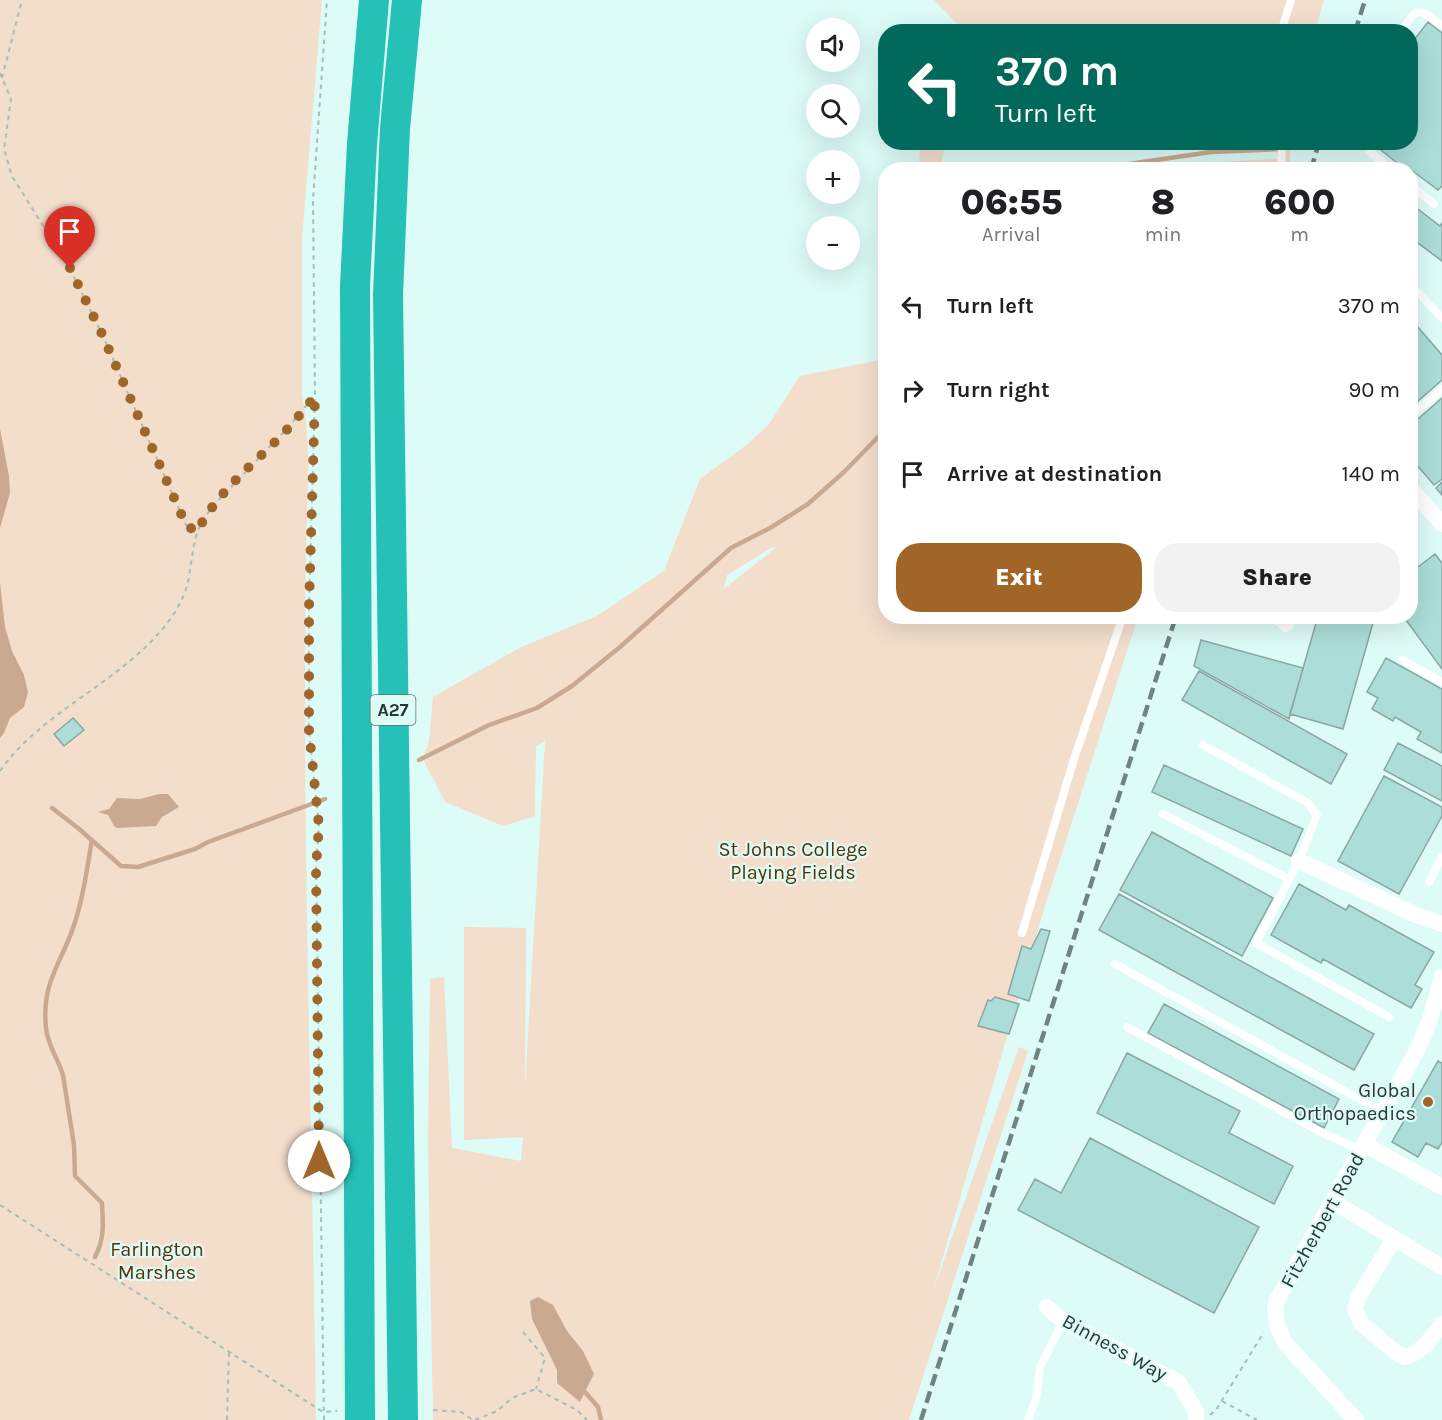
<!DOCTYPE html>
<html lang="en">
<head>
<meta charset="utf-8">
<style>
  body { margin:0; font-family:Karla,sans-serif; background:#f2f2f2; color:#202124; height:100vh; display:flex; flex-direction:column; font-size:22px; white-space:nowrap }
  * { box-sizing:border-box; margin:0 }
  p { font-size:20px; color:#757577 }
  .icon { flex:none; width:33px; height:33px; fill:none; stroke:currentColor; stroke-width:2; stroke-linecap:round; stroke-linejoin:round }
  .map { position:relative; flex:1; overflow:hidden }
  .side { position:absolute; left:878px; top:162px; width:540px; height:462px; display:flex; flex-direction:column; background:#fff; border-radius:24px; box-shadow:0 6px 24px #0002 }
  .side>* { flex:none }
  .banner { position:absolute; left:878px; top:24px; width:540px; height:126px; border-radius:24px; box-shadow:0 6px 24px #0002; background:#00695c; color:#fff; overflow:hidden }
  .controls { position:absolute; left:806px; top:18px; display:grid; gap:12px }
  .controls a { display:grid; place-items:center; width:54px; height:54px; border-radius:50%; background:#fff; box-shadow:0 6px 24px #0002; font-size:30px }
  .pin { position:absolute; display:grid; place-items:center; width:51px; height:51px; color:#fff; margin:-62px -26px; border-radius:50% 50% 50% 0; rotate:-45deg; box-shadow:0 0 6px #0007 }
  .pin .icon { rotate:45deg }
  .me { position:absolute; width:66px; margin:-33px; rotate:0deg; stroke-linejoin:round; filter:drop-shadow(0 0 4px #0008) }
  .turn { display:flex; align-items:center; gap:21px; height:126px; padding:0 18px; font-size:27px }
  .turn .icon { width:78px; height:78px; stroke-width:2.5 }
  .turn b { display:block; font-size:42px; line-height:51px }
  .eta { display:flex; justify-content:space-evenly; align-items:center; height:102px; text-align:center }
  .eta b { font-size:36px; font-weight:800; line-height:42px }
  .button { display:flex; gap:12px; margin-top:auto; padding:12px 18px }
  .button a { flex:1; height:69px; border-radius:24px; background:#a06527; color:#fff; font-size:24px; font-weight:800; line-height:69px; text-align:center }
  .button a+a { background:#f2f2f2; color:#202124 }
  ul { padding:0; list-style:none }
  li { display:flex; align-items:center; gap:18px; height:84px; padding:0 18px }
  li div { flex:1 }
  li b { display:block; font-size:22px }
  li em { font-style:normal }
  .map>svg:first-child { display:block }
  .green { fill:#f3decc; fill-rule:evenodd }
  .water { fill:#c9aa90 }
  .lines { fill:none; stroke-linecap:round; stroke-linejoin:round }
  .stream { stroke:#c9aa90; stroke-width:4.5 }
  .building { fill:#acddd8; stroke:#8aa6a3; stroke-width:1.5 }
  .path { stroke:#a6bebb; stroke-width:2; stroke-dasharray:4.5 4.5; stroke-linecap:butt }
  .lane { stroke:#fff; stroke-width:8 }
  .street { stroke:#fff; stroke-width:16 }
  .highway { stroke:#25c1b6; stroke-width:30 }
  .rail { stroke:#708381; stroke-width:4.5; stroke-dasharray:12 6; stroke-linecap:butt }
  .route { stroke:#a06527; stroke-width:10; stroke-dasharray:0 18 }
  .poi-dot { fill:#a06527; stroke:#ddfbf7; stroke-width:2 }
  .labels { text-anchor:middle; stroke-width:4.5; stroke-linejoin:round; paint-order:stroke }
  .shield { fill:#ddfbf7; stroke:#60726f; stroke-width:1.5 }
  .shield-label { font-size:18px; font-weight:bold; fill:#2b3735 }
  .park-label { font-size:20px; fill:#572f00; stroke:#ddfbf7 }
  .poi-label { font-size:20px; fill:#2b3735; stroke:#ddfbf7; text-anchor:end }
  .street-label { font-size:20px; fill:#2b3735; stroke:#ddfbf7 }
</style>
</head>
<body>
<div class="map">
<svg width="1442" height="1420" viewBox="0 0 1442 1420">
  <rect width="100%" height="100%" fill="#ddfbf7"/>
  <path class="green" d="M 0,0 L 322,0 L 302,238 L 302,395 C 312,445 307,499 306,549 C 305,610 305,670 305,730 C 306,960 313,1190 316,1420 L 0,1420 Z
    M 934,0 L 1324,0 L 1315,32 L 964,31 Z
    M 920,143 L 952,143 L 944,150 L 940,169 L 919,169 Z
    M 1274,143 L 1290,143 L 1290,169 L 1171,170 L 1195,163 L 1278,159 Z
    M 885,359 L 885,616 L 1138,617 L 1044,909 L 933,1291 L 1019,1047 L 1028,1051 L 909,1420 L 433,1420 L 428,1145 L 430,979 L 444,977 L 452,1148 L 521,1161 L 523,1137 L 464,1140 L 464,927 L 526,928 L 525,1087 L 545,741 L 536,746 L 535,816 L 503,826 L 445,802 L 423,759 L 429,741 L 433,697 L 521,647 L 597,616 L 664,571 L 700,479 L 749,443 L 769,424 L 800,376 ZM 778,546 L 724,589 L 727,575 L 771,548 Z"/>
  <path class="water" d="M 0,429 L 9,476 L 10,493 L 0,528 Z
    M 0,582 L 5,627 L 12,651 L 24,675 L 28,692 L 24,707 L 10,718 L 4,733 L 0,738 Z
    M 159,794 L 168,794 L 179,807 L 162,817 L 156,826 L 117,828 L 114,826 L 108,815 L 98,812 L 109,809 L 117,798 L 140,799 Z
    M 538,1297 L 553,1305 L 567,1331 L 583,1351 L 594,1374 L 580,1402 L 557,1383 L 557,1370 L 532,1319 L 530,1301 Z"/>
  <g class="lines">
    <path class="stream" d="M 1118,170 L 1129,164 L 1211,152 L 1282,149
      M 419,760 L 489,725 L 537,708 L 572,686 L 620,647 L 731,548 L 770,528 L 808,504 L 844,472 L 885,430
      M 52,808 L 78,828 L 121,866 L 138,867 L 195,849 L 208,842 L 325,799
      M 92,840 C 87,867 84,896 75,922 C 63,962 41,980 46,1028 C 48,1047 58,1058 63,1075 L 74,1145 L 75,1176 L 102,1203 C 103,1224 105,1237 95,1257
      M 585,1392 L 598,1407 L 601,1420"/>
  </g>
  <path class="building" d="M 1428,22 L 1442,33 L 1442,186 L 1438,190 L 1410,169 L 1406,170 L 1372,143 L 1410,142 L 1410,45 Z
    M 1410,203 L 1440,226 L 1442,223 L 1442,261 L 1410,237 Z
    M 1410,318 L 1442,355 L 1442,380 L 1410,408 Z
    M 1442,398 L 1442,479 L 1434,485 L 1410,457 L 1410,426 Z
    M 1442,482 L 1442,495 L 1436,488 Z
    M 1435,554 L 1442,563 L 1442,669 L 1403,616 L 1410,616 L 1410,573 Z
    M 1318,616 L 1375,616 L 1343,729 L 1290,714 Z
    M 1201,640 L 1303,668 L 1289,719 L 1194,666 Z
    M 1386,658 L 1442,689 L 1442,753 L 1417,739 L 1421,732 L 1395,717 L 1393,721 L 1372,709 L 1378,698 L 1367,692 Z
    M 1199,671 L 1347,754 L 1331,784 L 1182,700 Z
    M 73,718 L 84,730 L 64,746 L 54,734 Z
    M 1398,743 L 1442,766 L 1442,801 L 1384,770 Z
    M 1164,765 L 1303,829 L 1291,856 L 1152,792 Z
    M 1384,776 L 1442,807 L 1442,816 L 1399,894 L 1338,861 Z
    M 1152,832 L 1273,898 L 1242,956 L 1120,890 Z
    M 1299,884 L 1346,910 L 1349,905 L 1434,952 L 1415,985 L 1422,989 L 1411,1008 L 1323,959 L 1321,963 L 1271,935 Z
    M 1119,894 L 1374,1034 L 1354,1070 L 1099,930 Z
    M 1041,929 L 1050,931 L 1029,1001 L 1008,994 L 1022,946 L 1031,949 Z
    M 995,997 L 1019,1004 L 1009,1034 L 978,1026 L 988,1000 L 991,1001 Z
    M 1164,1004 L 1339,1099 L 1324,1128 L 1148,1033 Z
    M 1127,1053 L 1240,1111 L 1229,1133 L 1293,1166 L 1274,1204 L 1097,1113 Z
    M 1438,1061 L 1442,1063 L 1442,1142 L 1438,1149 L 1426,1143 L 1418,1157 L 1392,1142 Z
    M 1090,1138 L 1259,1227 L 1214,1313 L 1018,1210 L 1035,1179 L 1061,1193 Z"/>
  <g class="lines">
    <path class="path" d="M 0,73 L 11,99 L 4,149 L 12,176 L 70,269 L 102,334 L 186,525 L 197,532
      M 2,78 L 22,0
      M 0,771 C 40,714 112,686 158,634 C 169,622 179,608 185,592 C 193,569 190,544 202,522 C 212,505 227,491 241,477 C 266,450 292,425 314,396
      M 0,1205 L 323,1412 L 337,1411
      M 523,1332 L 545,1358 L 536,1389
      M 1222,1401 L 1257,1420
      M 433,1410 L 461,1412 L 473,1420
      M 1210,1415 L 1216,1410 L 1264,1332
      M 227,1420 L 229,1352
      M 324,1420 L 316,867 L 319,826 L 309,731 L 309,608 L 315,396 L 313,200 L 327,0
      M 475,1420 L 497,1411 L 512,1398 L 536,1389 L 577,1410 L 587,1420"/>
    <path class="lane" d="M 1281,32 L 1291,0
      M 1402,32 C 1417,4 1420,9 1442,26
      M 1366,142 L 1369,151 L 1391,170
      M 1106,146 L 1119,142
      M 1281,170 L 1282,142
      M 1410,185 L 1434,204
      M 1410,284 L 1442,318
      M 1410,417 L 1442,389
      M 1262,616 L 1286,624
      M 1403,660 L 1442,682
      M 1203,745 L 1308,803 L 1317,815 L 1299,861 L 1256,943 L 1389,1017
      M 1163,814 L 1289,879
      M 1429,882 L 1442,857
      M 1022,933 L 1074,759 L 1123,616
      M 1115,964 L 1383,1112
      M 1127,1027 L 1319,1131 L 1360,1150
      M 1028,1420 L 1036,1399 L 1040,1367 L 1063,1321"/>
    <path class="street" d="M 1410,488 L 1442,524
      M 1286,624 L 1288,616
      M 1299,861 L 1416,915 L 1442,924
      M 1364,1144 L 1442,1187
      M 1332,1201 L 1442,1267
      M 1394,1239 L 1359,1296 L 1355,1309 L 1361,1323 L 1395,1352 L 1405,1357 C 1421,1354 1432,1337 1442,1324
      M 1047,1307 L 1063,1321 L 1178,1382 L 1196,1411 L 1196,1420
      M 1356,1420 L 1285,1343 L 1277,1325 L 1275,1308 L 1277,1300 L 1417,1050 L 1430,1020 L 1442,977"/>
    <path class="highway" d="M 360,1420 L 355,286 L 362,144 L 374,0
      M 403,1420 L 388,295 L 395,128 L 407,0"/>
    <path class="rail" d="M 1355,32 L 1365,0
      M 1311,170 L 1319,142
      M 921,1420 L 1176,616"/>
  </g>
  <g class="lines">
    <path class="route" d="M 70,268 L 102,334 L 186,525 L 197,532 C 215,495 250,467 279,438 C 292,425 303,411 315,396 L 309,608 L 309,731 L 319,826 L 316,867 L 319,1161"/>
  </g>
  <circle class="poi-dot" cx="1428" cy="1102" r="6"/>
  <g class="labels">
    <rect class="shield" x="370.5" y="695" width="45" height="30" rx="4.5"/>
    <g class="shield-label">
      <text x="393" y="716">A27</text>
    </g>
    <g class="park-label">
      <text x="793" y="856">St Johns College<tspan x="793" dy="23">Playing Fields</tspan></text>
      <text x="157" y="1256">Farlington<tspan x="157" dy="23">Marshes</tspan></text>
    </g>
    <g class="poi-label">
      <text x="1416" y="1097">Global<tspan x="1416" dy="23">Orthopaedics</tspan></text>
    </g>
    <g class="street-label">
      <text transform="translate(1322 1220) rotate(-61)" y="7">Fitzherbert Road</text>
      <text transform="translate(1115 1347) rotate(29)" y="7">Binness Way</text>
    </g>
  </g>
</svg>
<div class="controls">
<a><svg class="icon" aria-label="sound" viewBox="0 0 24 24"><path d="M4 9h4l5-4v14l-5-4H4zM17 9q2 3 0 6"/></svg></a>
<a><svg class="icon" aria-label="search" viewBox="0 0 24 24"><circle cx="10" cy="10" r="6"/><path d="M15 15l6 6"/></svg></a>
<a>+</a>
<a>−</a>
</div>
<div class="pin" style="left:70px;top:268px;background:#d93025"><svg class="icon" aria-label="arrive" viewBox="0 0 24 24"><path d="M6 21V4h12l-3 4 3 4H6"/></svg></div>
<svg class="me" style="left:319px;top:1161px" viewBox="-20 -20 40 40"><circle r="19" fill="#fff"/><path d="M0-13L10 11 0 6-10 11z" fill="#a06527"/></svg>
<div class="banner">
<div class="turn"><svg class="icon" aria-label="left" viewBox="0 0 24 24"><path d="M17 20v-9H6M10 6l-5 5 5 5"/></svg><div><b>370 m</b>Turn left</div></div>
</div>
<section class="side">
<div class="eta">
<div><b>06:55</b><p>Arrival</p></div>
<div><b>8</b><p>min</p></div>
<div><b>600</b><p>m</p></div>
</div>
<ul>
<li><svg class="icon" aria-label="left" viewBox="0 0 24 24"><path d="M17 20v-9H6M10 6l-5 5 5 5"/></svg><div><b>Turn left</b></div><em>370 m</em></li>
<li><svg class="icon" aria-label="right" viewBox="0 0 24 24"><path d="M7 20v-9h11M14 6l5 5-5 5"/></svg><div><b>Turn right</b></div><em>90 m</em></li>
<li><svg class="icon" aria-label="arrive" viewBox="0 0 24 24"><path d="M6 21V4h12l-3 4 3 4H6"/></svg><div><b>Arrive at destination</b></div><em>140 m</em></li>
</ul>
<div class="button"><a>Exit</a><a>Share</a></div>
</section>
</div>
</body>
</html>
